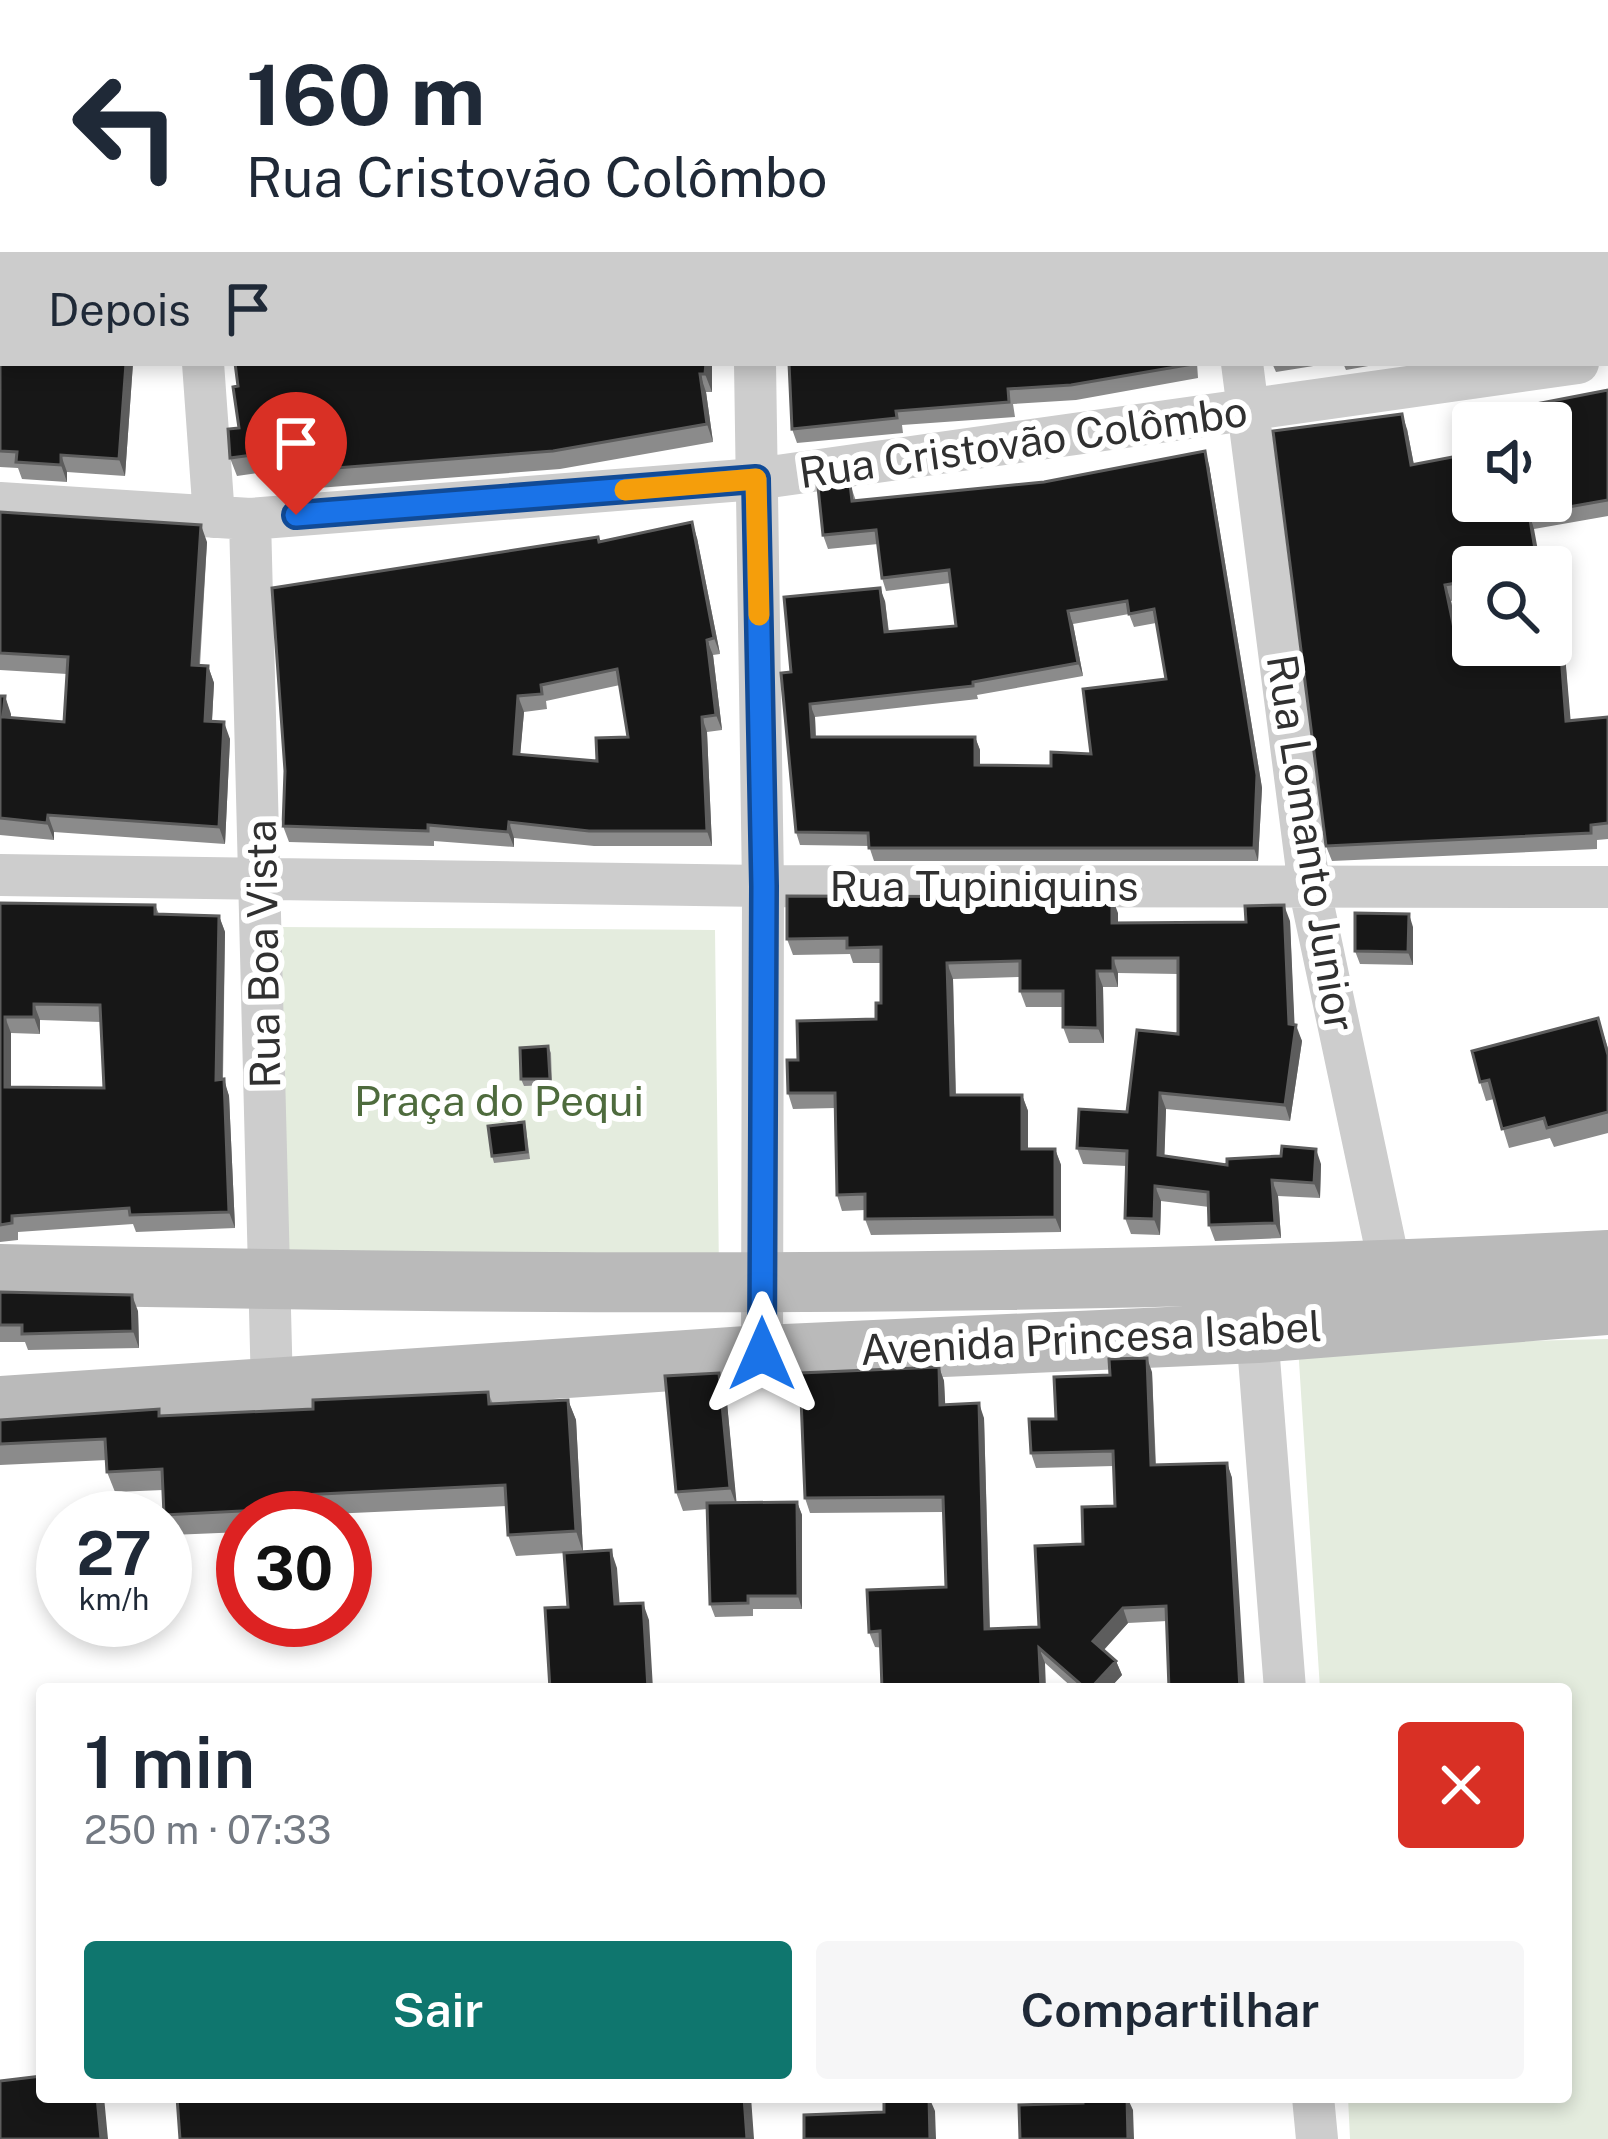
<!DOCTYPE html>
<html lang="pt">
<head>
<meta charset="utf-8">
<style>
  body { margin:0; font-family:"Public Sans",sans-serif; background:#f6f6f7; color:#1f2937; height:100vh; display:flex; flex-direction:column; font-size:45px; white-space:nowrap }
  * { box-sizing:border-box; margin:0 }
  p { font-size:39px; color:#747a83 }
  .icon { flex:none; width:66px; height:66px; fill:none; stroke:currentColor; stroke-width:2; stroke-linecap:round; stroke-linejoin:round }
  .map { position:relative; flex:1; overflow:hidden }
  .drawer { position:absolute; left:36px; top:1683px; width:1536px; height:420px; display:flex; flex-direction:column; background:#fff; border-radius:12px; box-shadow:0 6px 18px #0003 }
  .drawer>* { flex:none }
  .banner { position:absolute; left:0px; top:0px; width:1608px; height:366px; box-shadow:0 6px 18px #0003; background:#fff; color:#1f2937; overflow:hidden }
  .controls { position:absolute; left:1452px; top:402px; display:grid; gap:24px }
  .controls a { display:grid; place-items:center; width:120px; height:120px; border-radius:12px; background:#fff; box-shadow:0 6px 18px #0003; font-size:60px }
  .speed { position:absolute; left:36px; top:1491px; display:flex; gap:24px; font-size:60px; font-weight:700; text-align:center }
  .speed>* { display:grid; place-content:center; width:156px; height:156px; border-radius:50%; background:#fff; box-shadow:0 6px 18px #0003; line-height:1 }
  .speed small { font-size:30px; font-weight:400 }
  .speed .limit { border:18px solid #d22; background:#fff; color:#111 }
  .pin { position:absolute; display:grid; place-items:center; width:102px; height:102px; color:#fff; margin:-123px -51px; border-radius:50% 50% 50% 0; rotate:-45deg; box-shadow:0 0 12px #0007 }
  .pin .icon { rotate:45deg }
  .me { position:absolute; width:132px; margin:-66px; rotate:0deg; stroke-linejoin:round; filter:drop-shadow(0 0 9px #0008) }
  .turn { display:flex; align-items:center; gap:42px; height:252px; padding:0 48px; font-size:54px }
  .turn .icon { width:156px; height:156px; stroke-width:2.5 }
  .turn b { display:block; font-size:84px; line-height:102px }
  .then { display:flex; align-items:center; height:114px; padding:0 48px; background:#0003; gap:24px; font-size:45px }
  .round { display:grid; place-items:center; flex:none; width:126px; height:126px; border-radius:12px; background:#f6f6f7 }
  .overview { display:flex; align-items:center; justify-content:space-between; height:204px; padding:0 48px }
  h1 { font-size:72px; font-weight:600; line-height:90px }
  .cta { display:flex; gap:24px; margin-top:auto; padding:24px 48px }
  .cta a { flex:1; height:138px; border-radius:12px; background:#0f766e; color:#fff; font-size:48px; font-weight:600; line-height:138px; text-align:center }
  .cta a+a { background:#f6f6f7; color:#1f2937 }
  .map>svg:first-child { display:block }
  .green { fill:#e4ecde }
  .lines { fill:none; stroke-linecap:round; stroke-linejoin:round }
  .street { stroke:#cdcdcd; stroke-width:42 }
  .secondary { stroke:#bababa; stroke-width:60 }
  .wall { fill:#8b8b8b; fill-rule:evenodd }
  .shaded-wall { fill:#5d5d5d }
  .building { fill:#171717; stroke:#5d5d5d; stroke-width:3; fill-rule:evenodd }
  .route-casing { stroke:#114b97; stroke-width:30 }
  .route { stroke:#1a73e8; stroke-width:21 }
  .slow { stroke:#f59e0b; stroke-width:21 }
  .labels { text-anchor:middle; stroke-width:12; stroke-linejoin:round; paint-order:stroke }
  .street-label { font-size:42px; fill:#303030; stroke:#fff }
  .park-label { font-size:42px; fill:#4e6b3d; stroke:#fff }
</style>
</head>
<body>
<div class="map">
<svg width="1608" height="2139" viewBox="0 0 1608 2139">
  <rect width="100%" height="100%" fill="#fff"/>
  <path class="green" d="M 281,927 L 715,930 L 719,1274 L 279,1270 Z
    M 1608,1339 L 1608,2139 L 1350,2139 L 1348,2097 L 1566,2097 L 1566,1689 L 1320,1689 L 1298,1346 Z"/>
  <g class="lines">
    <path class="street" d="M 175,0 L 175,3
      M 750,0 L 750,3
      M 1194,0 L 1195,3
      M 203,363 L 214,517
      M 755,363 L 763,886 L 762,1355
      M 1242,363 L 1309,886 L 1396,1296
      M 0,503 L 250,519 L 756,479 L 1578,363
      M 250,519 L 272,1389
      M 0,875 L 763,886 L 1608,887
      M 1255,1307 L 1285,1689
      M 1313,2097 L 1317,2139"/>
    <path class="secondary" d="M 0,1274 C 536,1286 1072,1288 1608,1260
      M 0,1406 L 762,1355 L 1257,1333 L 1608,1305"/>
  </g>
  <path class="wall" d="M 1605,133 L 1608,133 L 1608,324 L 1605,325 Z
    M 0,259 L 133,363 L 125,476 L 67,472 L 67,482 L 22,479 L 18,468 L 0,467 Z
    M 712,363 L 712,392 L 706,392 L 713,442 L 560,469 L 305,489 L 297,467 L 237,476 L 230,458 L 239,428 L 238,386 Z
    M 789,363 L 1197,363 L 1198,378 L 1076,400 L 1013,404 L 1015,417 L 902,425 L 903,433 L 797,443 L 792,429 Z
    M 1272,363 L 1332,363 L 1276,372 Z
    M 1343,363 L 1385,363 L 1346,370 Z
    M 1608,390 L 1608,516 L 1534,529 L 1473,567 L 1473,597 L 1451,601 L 1458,638 L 1564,643 L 1570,721 L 1608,717 L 1608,839 L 1597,840 L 1597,849 L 1332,861 L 1326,846 L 1407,429 L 1414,465 L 1473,453 Z
    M 1209,465 L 1262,788 L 1258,861 L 874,861 L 869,846 L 800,845 L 796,832 L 791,672 L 885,601 L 889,632 L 956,626 L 950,583 L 886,591 L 882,578 L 878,544 L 828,549 L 823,535 L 850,484 L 856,501 ZM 1129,614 L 1134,627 L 1156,623 L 1166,679 L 1091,754 L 1051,766 L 980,765 L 980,750 L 975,737 L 816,737 L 815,717 L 978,699 L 977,695 L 1083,676 L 1073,624 Z
    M 0,512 L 207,542 L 200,665 L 208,666 L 214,683 L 212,721 L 230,739 L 225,844 L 54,832 L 54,840 L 0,835 L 0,696 L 5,696 L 11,718 L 64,722 L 67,674 L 0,670 Z
    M 697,538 L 720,654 L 713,655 L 722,730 L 707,732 L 712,846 L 594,846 L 514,838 L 514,847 L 434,841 L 434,846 L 289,842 L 283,826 L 600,542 ZM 620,685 L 628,737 L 597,761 L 520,754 L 524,712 L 547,709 L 546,701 Z
    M 0,903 L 155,905 L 159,914 L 219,916 L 225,932 L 223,1079 L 229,1096 L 235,1228 L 136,1232 L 133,1224 L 18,1232 L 18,1240 L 0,1242 ZM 40,1020 L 101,1022 L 104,1088 L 11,1087 L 11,1033 L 40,1034 Z
    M 1118,913 L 1118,923 L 1290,921 L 1294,1025 L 1302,1041 L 1290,1121 L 1166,1109 L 1164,1156 L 1227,1165 L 1321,1164 L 1320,1198 L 1278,1196 L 1281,1238 L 1215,1241 L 1209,1225 L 1209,1207 L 1161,1201 L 1160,1235 L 1131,1234 L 1125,1218 L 1127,1166 L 1083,1164 L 1077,1148 L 1127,1112 L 1178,1034 L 1178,974 L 1118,973 L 1118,987 L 1103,987 L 1104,1043 L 1069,1043 L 1063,1027 L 1063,1007 L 1026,1007 L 1020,991 L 1020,977 L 953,979 L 956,1095 L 1022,1095 L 1028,1111 L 1028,1149 L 1055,1149 L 1061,1165 L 1061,1232 L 871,1235 L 865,1219 L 865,1210 L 842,1211 L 837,1195 L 835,1108 L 793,1109 L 788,1093 L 798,1060 L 876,1019 L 881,1003 L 881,963 L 853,963 L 850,954 L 793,955 L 787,939 Z
    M 1413,927 L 1413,965 L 1360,964 L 1355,951 Z
    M 1598,1018 L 1608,1048 L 1608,1133 L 1554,1147 L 1550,1138 L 1509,1148 L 1494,1099 L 1486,1101 L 1480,1082 Z
    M 548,1046 L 551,1053 L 552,1085 L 524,1086 L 521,1079 Z
    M 526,1129 L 530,1159 L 494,1163 L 492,1156 Z
    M 0,1292 L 138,1311 L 139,1348 L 28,1350 L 25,1342 L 0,1342 Z
    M 939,1367 L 944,1381 L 945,1405 L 984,1418 L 990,1628 L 1039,1627 L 1083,1544 L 1115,1506 L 1114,1466 L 1036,1468 L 1031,1453 L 1056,1419 L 1152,1372 L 1156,1465 L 1227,1463 L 1232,1478 L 1167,1621 L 1128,1623 L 1104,1650 L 1116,1661 L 1122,1675 L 1109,1689 L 1074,1689 L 1045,1663 L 875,1647 L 869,1632 L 946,1587 L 943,1512 L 810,1513 L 805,1498 Z
    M 488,1392 L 493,1404 L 568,1400 L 576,1420 L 583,1552 L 516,1556 L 508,1535 L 507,1506 L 308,1515 L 309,1518 L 243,1518 L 243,1532 L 171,1535 L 164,1515 L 163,1490 L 115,1492 L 107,1472 L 107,1460 L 0,1465 L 0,1420 L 161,1416 L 313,1409 Z
    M 726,1392 L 736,1502 L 797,1502 L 802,1515 L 802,1609 L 753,1609 L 753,1616 L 715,1617 L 710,1604 L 708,1509 L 683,1511 L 676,1492 Z"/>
  <path class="shaded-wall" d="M 126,363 L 133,363 L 125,476 L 119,459 Z
    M 706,363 L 712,363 L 712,392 L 705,374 Z
    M 700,374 L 706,392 L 713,442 L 707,424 Z
    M 1402,414 L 1407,429 L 1417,481 L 1411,465 Z
    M 1205,451 L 1209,465 L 1262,788 L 1258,861 L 1254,848 Z
    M 61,455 L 67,472 L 67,482 L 61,465 Z
    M 1529,514 L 1534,529 L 1541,567 L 1538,567 Z
    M 692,522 L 697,538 L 720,654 L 714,638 Z
    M 201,525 L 207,542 L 198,682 L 192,665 Z
    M 1445,585 L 1451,601 L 1462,654 L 1456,638 Z
    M 880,588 L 885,601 L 890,645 L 885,632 Z
    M 1068,611 L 1073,624 L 1083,676 L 1078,663 Z
    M 1559,628 L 1564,643 L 1572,736 L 1566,721 Z
    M 707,640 L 713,655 L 722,730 L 716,715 Z
    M 208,666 L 214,683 L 211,738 L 205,721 Z
    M 5,696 L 11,714 L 10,735 L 3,717 Z
    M 518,696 L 524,712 L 519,769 L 514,754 Z
    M 810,704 L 815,717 L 816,750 L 812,737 Z
    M 702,717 L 707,732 L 712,846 L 707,831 Z
    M 224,722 L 230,739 L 225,844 L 219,827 Z
    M 975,737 L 980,750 L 980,778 L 975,765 Z
    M 48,815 L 54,832 L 54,840 L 47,823 Z
    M 509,822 L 514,838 L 514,847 L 508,832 Z
    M 1112,897 L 1118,913 L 1118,938 L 1112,923 Z
    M 1284,905 L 1290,921 L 1295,1034 L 1296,1025 L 1302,1041 L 1290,1121 L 1285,1105 L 1289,1024 Z
    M 1409,914 L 1413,927 L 1413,965 L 1408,952 Z
    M 219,916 L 225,932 L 222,1096 L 216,1080 Z
    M 1113,958 L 1118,973 L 1118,987 L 1113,971 Z
    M 947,963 L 953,979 L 956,1111 L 951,1095 Z
    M 1097,971 L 1103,987 L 1104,1043 L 1098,1028 Z
    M 34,1004 L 40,1020 L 40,1034 L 34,1017 Z
    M 5,1017 L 11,1033 L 11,1103 L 5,1087 Z
    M 224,1079 L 229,1096 L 235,1228 L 229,1212 Z
    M 1160,1093 L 1166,1109 L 1164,1171 L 1158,1155 Z
    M 1022,1095 L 1028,1111 L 1028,1164 L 1022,1149 Z
    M 1055,1149 L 1061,1165 L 1061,1232 L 1055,1217 Z
    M 1316,1149 L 1321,1164 L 1320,1198 L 1314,1183 Z
    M 1272,1180 L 1278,1196 L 1281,1238 L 1275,1223 Z
    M 1155,1186 L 1161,1201 L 1160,1235 L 1154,1219 Z
    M 132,1295 L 138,1311 L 139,1348 L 133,1331 Z
    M 1147,1358 L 1152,1372 L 1156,1480 L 1151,1465 Z
    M 939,1367 L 944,1381 L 946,1419 L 940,1405 Z
    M 719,1373 L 726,1392 L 737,1507 L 730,1488 Z
    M 568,1400 L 576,1420 L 583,1552 L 576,1531 Z
    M 979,1403 L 984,1418 L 990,1643 L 985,1629 Z
    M 1227,1463 L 1232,1478 L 1245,1689 L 1240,1689 Z
    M 301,1495 L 308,1515 L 309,1518 L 305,1518 L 302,1508 Z
    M 797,1502 L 802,1515 L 802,1609 L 798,1596 Z
    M 611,1550 L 617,1568 L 621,1622 L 615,1604 Z
    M 643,1603 L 649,1620 L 653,1689 L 648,1689 Z
    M 1123,1608 L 1128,1623 L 1099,1655 L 1093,1641 Z
    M 1039,1648 L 1045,1663 L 1046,1689 L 1041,1689 Z
    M 1116,1661 L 1122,1675 L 1109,1689 L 1090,1689 Z
    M 97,2097 L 104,2097 L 108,2139 L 101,2139 Z
    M 744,2097 L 751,2097 L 754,2139 L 747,2139 Z
    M 929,2097 L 935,2111 L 936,2139 L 930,2139 Z
    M 1127,2097 L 1133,2110 L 1134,2139 L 1128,2139 Z"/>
  <path class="building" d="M 16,0 L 133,0 L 134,3 L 16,3 Z
    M 199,0 L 432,0 L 432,3 L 199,3 Z
    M 504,0 L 540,0 L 540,3 L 504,3 Z
    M 628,0 L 700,0 L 700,3 L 628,3 Z
    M 784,0 L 1039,0 L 1039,3 L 784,3 Z
    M 1227,0 L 1441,0 L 1441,3 L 1227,3 Z
    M 1506,0 L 1547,0 L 1547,3 L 1507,3 Z
    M 1608,48 L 1608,80 L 1605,81 L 1605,49 Z
    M 0,67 L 3,67 L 3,232 L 0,232 Z
    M 1605,133 L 1608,133 L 1608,308 L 1605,309 Z
    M 3,257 L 3,363 L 126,363 L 119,459 L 61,455 L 61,465 L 16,462 L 17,452 L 0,451 L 0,259 Z
    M 235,363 L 706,363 L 705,374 L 700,374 L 707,424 L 553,451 L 298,471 L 295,449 L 230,458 L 228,429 L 239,428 L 233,387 L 238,386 Z
    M 789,363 L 1193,363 L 1193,364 L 1071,385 L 1008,389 L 1009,402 L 896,411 L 897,418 L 792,429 Z
    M 1608,390 L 1608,500 L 1529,514 L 1538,567 L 1473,567 L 1473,580 L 1445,585 L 1456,638 L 1473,635 L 1473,645 L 1551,645 L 1551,629 L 1559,628 L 1566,721 L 1608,717 L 1608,823 L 1591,825 L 1591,833 L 1326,846 L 1273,431 L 1402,414 L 1411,465 L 1473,453 L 1473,501 L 1551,501 L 1551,423 L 1492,423 L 1490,413 Z
    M 1205,451 L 1257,775 L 1254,848 L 869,848 L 868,833 L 796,832 L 781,673 L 791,672 L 784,597 L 880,588 L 885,632 L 956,626 L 949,570 L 882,578 L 876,530 L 823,535 L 818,487 L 850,484 L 852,501 L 1044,482 ZM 1127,601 L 1129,614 L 1154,609 L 1166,679 L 1083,689 L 1091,754 L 1051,752 L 1051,766 L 975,765 L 975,737 L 812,737 L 810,704 L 973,686 L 973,682 L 1078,663 L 1068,611 Z
    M 0,512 L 201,525 L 192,665 L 208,666 L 205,721 L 224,722 L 219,827 L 48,815 L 47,823 L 0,818 L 0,696 L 5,696 L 3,717 L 64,722 L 68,657 L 0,653 Z
    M 692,522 L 714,638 L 707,640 L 716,715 L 702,717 L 707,831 L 589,831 L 509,822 L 508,832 L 428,825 L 428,831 L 283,826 L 285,771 L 272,588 L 598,537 L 599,542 ZM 617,669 L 628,737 L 596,738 L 597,761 L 514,754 L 518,696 L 542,694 L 541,685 Z
    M 787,896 L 1112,897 L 1112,923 L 1246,922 L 1245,906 L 1284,905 L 1289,1024 L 1296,1025 L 1285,1105 L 1160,1093 L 1158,1155 L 1227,1165 L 1227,1159 L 1281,1156 L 1282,1146 L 1316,1149 L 1314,1183 L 1272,1180 L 1275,1223 L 1209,1225 L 1208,1192 L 1155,1186 L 1154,1219 L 1125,1218 L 1127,1151 L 1077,1148 L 1079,1109 L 1127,1112 L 1137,1030 L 1178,1034 L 1178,958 L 1113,958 L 1113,971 L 1097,971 L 1098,1028 L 1063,1027 L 1063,991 L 1020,991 L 1020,961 L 947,963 L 951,1095 L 1022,1095 L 1022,1149 L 1055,1149 L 1055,1217 L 865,1219 L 865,1194 L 837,1195 L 835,1093 L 788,1093 L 787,1060 L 798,1060 L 797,1021 L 876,1019 L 876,1003 L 881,1003 L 881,947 L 847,948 L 847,938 L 787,939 Z
    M 0,903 L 155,905 L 155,914 L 219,916 L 216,1080 L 224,1079 L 229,1212 L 130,1215 L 129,1208 L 12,1216 L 12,1223 L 0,1225 ZM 34,1004 L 100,1005 L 104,1088 L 5,1087 L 5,1017 L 34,1017 Z
    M 1355,913 L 1409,914 L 1408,952 L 1355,951 Z
    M 1598,1018 L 1608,1055 L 1608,1112 L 1547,1128 L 1544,1118 L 1502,1129 L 1489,1080 L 1480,1082 L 1472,1051 Z
    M 548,1046 L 550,1079 L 521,1079 L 520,1048 Z
    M 524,1122 L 527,1152 L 492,1156 L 488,1126 Z
    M 0,1292 L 132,1295 L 133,1331 L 22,1334 L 22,1325 L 0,1325 Z
    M 1147,1358 L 1151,1465 L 1227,1463 L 1240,1689 L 1169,1689 L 1166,1606 L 1123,1608 L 1093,1641 L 1116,1661 L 1090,1689 L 1086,1689 L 1039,1648 L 1041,1689 L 882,1689 L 880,1631 L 869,1632 L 867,1590 L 946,1587 L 943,1497 L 805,1498 L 800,1373 L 939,1367 L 940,1405 L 979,1403 L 985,1629 L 1039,1627 L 1035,1546 L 1083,1544 L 1082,1507 L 1115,1506 L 1113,1451 L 1031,1453 L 1029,1419 L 1056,1419 L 1054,1377 L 1110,1375 L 1109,1359 Z
    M 719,1373 L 730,1488 L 676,1492 L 665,1376 Z
    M 488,1392 L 489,1404 L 568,1400 L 576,1531 L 508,1535 L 505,1485 L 301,1495 L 302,1508 L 164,1515 L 162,1469 L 107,1472 L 105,1439 L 0,1444 L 0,1420 L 159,1409 L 159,1416 L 313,1409 L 313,1400 Z
    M 797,1502 L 798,1596 L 748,1596 L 748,1603 L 710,1604 L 707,1503 Z
    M 611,1550 L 615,1604 L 643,1603 L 648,1689 L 550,1689 L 545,1608 L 568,1607 L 564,1553 Z
    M 42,2076 L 42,2097 L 97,2097 L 101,2139 L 0,2139 L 0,2081 Z
    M 177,2097 L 744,2097 L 747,2139 L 180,2139 Z
    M 884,2097 L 929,2097 L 930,2139 L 804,2139 L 804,2115 L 884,2112 Z
    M 1083,2097 L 1127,2097 L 1128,2139 L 1020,2139 L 1019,2105 L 1083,2103 Z"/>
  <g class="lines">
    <defs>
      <path id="route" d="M 296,515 L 756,479 L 764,886 L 762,1354"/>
    </defs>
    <use href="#route" class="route-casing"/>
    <use href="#route" class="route"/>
    <path class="slow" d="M 625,490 L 756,479 L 759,615"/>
  </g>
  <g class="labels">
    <g class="street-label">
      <text transform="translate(1023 442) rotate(-8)" y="15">Rua Cristovão Colômbo</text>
      <text transform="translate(1311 843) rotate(81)" y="15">Rua Lomanto Junior</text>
      <text x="984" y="901">Rua Tupiniquins</text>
      <text transform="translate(263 954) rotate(-91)" y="15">Rua Boa Vista</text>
      <text transform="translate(1091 1338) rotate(-3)" y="15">Avenida Princesa Isabel</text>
    </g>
    <g class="park-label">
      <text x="499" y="1116">Praça do Pequi</text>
    </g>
  </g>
</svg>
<div class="controls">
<a><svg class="icon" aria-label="sound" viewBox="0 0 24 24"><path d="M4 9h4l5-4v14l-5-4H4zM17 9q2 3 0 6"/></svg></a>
<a><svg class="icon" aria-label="search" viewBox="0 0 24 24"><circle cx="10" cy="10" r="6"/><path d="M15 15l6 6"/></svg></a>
</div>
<div class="speed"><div>27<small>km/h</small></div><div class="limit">30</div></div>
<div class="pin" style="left:296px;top:515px;background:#d93025"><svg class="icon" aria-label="arrive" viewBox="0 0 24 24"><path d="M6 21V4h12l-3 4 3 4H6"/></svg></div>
<svg class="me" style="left:762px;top:1354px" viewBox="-20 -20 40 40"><path d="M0-17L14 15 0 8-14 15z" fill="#1a73e8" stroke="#fff" stroke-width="4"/></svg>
<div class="banner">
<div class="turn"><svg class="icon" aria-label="left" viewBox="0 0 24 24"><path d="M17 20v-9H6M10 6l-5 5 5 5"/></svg><div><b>160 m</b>Rua Cristovão Colômbo</div></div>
<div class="then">Depois<svg class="icon" aria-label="arrive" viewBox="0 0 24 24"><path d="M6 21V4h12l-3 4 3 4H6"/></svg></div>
</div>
<section class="drawer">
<div class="overview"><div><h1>1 min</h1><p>250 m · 07:33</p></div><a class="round" style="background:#d93025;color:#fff"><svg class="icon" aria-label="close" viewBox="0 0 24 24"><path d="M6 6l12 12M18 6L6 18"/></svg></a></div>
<div class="cta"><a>Sair</a><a>Compartilhar</a></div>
</section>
</div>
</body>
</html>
